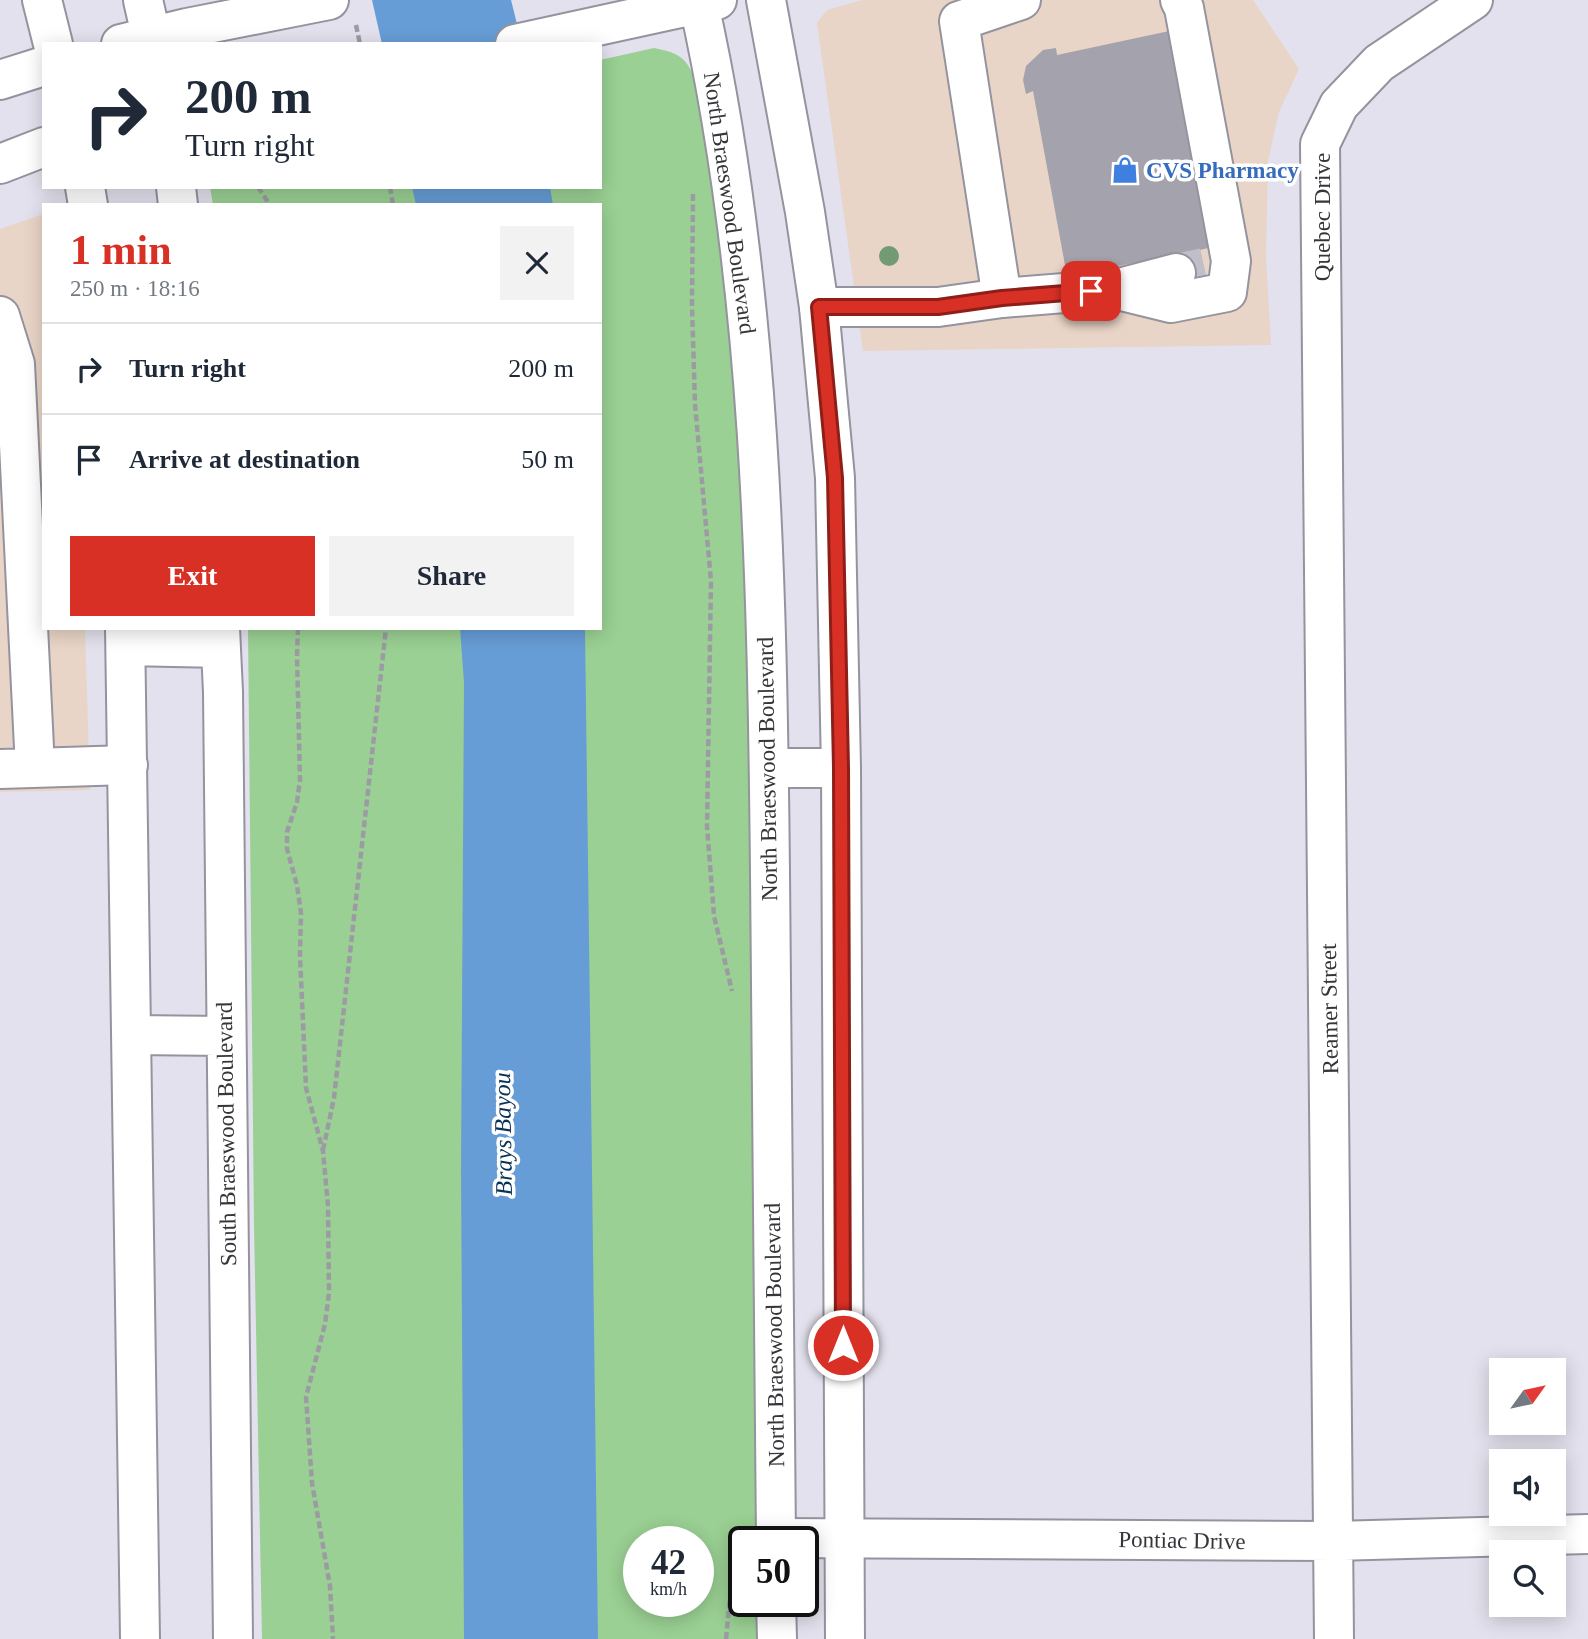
<!DOCTYPE html>
<html lang="en">
<head>
<meta charset="utf-8">
<style>
  body { margin:0; font-family:Georgia,serif; background:#f2f2f3; color:#1f2937; height:100vh; display:flex; flex-direction:column; font-size:26px; white-space:nowrap }
  * { box-sizing:border-box; margin:0 }
  p { font-size:23px; color:#747a83 }
  .icon { flex:none; width:38px; height:38px; fill:none; stroke:currentColor; stroke-width:2; stroke-linecap:round; stroke-linejoin:round }
  .map { position:relative; flex:1; overflow:hidden }
  .details { position:absolute; left:42px; top:203px; width:560px; height:427px; display:flex; flex-direction:column; background:#fff; border-radius:0px; box-shadow:0 4px 18px #0003 }
  .details>* { flex:none }
  .banner { position:absolute; left:42px; top:42px; width:560px; height:147px; border-radius:0px; box-shadow:0 4px 18px #0003; background:#fff; color:#1f2937; overflow:hidden }
  .needle { width:46px; rotate:57deg }
  .fabs { position:absolute; left:1489px; top:1358px; display:grid; gap:14px }
  .fabs a { display:grid; place-items:center; width:77px; height:77px; border-radius:0px; background:#fff; box-shadow:0 4px 18px #0003; font-size:35px }
  .speed { position:absolute; left:623px; top:1526px; display:flex; gap:14px; font-size:35px; font-weight:700; text-align:center }
  .speed>* { display:grid; place-content:center; width:91px; height:91px; border-radius:50%; background:#fff; box-shadow:0 4px 18px #0003; line-height:1 }
  .speed small { font-size:18px; font-weight:400 }
  .speed .limit { border:4px solid #111; border-radius:10px; background:#fff; color:#111 }
  .pin { position:absolute; display:grid; place-items:center; width:60px; height:60px; color:#fff; margin:-30px; border-radius:14px; box-shadow:0 4px 10px #0006 }
  .me { position:absolute; width:77px; margin:-38px; rotate:0deg; stroke-linejoin:round; filter:drop-shadow(0 0 5px #0008) }
  .turn { display:flex; align-items:center; gap:24px; height:147px; padding:0 28px; font-size:32px }
  .turn .icon { width:91px; height:91px; stroke-width:2.5 }
  .turn b { display:block; font-size:49px; line-height:60px }
  .round { display:grid; place-items:center; flex:none; width:74px; height:74px; border-radius:0px; background:#f2f2f3 }
  .headline { display:flex; align-items:center; justify-content:space-between; height:119px; padding:0 28px }
  h1 { font-size:42px; font-weight:600; line-height:52px; color:#d93025 }
  .primary-button { display:flex; gap:14px; margin-top:auto; padding:14px 28px }
  .primary-button a { flex:1; height:80px; border-radius:0px; background:#d93025; color:#fff; font-size:28px; font-weight:600; line-height:80px; text-align:center }
  .primary-button a+a { background:#f2f2f3; color:#1f2937 }
  ul { padding:0; list-style:none }
  li { display:flex; align-items:center; gap:21px; height:91px; padding:0 28px; border-top:2px solid #e0e1e3 }
  li div { flex:1 }
  li b { display:block; font-size:26px }
  li em { font-style:normal }
  .map>svg:first-child { display:block }
  .commercial { fill:#e9d5c7 }
  .green { fill:#9ad093; fill-rule:evenodd }
  .water { fill:#679dd6 }
  .building { fill:#a4a3ad }
  .lines { fill:none; stroke-linecap:round; stroke-linejoin:round }
  .minor-tunnel { stroke:#c0bfc9; stroke-width:38; stroke-dasharray:38 19; stroke-linecap:butt }
  .minor-casing { stroke:#94939e; stroke-width:42 }
  .major-casing { stroke:#94939e; stroke-width:42 }
  .path { stroke:#9c9ba4; stroke-width:4.5; stroke-dasharray:7 3.5; stroke-linecap:butt }
  .minor { stroke:#fff; stroke-width:38 }
  .major { stroke:#fff; stroke-width:38 }
  .tree { fill:#739b73 }
  .route-casing { stroke:#8d1f18; stroke-width:18 }
  .route { stroke:#d93025; stroke-width:12 }
  .labels { text-anchor:middle; stroke-width:7; stroke-linejoin:round; paint-order:stroke }
  .shop-label { font-size:23px; font-weight:bold; fill:#366cbe; stroke:#fff; text-anchor:start }
  .street-label { font-size:23px; fill:#36363a; stroke:#fff }
  .water-label { font-size:24px; font-style:italic; fill:#093257; stroke:#fff }
</style>
</head>
<body>
<div class="map">
<svg width="1588" height="1639" viewBox="0 0 1588 1639">
  <rect width="100%" height="100%" fill="#e2e1ed"/>
  <path class="commercial" d="M 862,0 L 1253,0 L 1299,69 L 1279,112 L 1268,161 L 1266,256 L 1271,345 L 863,351 L 817,23 L 827,10 Z
    M 44,214 L 44,628 L 85,628 L 90,790 L 0,792 L 0,229 Z"/>
  <path class="green" d="M 654,48 C 680,53 687,58 696,82 L 723,222 L 750,546 L 760,1542 L 744,1542 L 744,1601 L 761,1601 L 761,1639 L 262,1639 L 254,1225 L 248,628 L 600,628 L 600,205 L 213,205 L 210,187 L 600,187 L 600,60 ZM 639,1542 L 698,1542 L 698,1601 L 639,1601 Z"/>
  <path class="water" d="M 372,0 L 511,0 L 522,44 L 382,44 Z
    M 412,187 L 550,187 L 553,205 L 416,205 Z
    M 460,628 L 585,628 L 598,1639 L 464,1639 L 461,1171 L 464,683 Z"/>
  <path class="building" d="M 1174,30 L 1216,246 L 1200,250 L 1207,281 L 1179,287 L 1173,255 L 1067,276 L 1033,91 L 1026,94 L 1023,80 L 1026,66 L 1043,50 L 1056,48 L 1057,55 Z"/>
  <g class="lines">
    <path class="minor-tunnel" d="M 1176,273 L 1204,267"/>
    <defs>
      <path id="minor" d="M 1119,288 L 1176,273
        M 1002,298 L 1114,289 L 1171,303 L 1227,292 L 1231,261 L 1184,8 L 1180,0
        M 819,307 L 938,307 L 1002,298 L 959,21 L 1021,0
        M 0,316 L 15,364 L 35,768
        M 0,769 L 128,765
        M 776,1538 L 1334,1541 L 1588,1534
        M 1334,1639 L 1320,144 L 1339,105 L 1379,63 L 1473,0"/>
      <path id="major" d="M 42,0 L 53,44
        M 143,0 L 153,44
        M 698,0 C 762,286 767,582 770,873 C 772,1096 774,1319 776,1542
        M 766,0 L 805,212 L 819,307 L 835,478 L 841,768 L 845,1639
        M 121,44 L 187,28 L 329,0
        M 515,44 L 717,0
        M 0,80 L 44,66
        M 0,164 L 44,147
        M 85,187 L 88,205
        M 176,187 L 178,205
        M 125,628 L 140,1639
        M 220,628 L 223,692 L 233,1639
        M 126,646 L 221,648
        M 769,768 L 841,768
        M 132,1035 L 225,1036
        M 776,1601 L 777,1639"/>
    </defs>
    <use href="#minor" class="minor-casing"/>
    <use href="#major" class="major-casing"/>
    <path class="path" d="M 356,25 L 360,44
      M 258,187 L 270,205
      M 390,187 L 393,205
      M 693,194 L 692,305 L 695,404 L 711,581 L 707,826 L 714,916 L 732,991
      M 298,628 L 297,656 L 300,780 L 297,802 L 287,832 L 287,849 L 297,885 L 301,913 L 300,956 L 306,1088 L 323,1151 L 328,1206 L 329,1293 L 325,1324 L 306,1397 L 312,1483 L 330,1586 L 333,1639
      M 323,1150 L 334,1098 L 386,628
      M 726,1639 L 736,1534"/>
    <use href="#minor" class="minor"/>
    <use href="#major" class="major"/>
  </g>
  <circle class="tree" cx="889" cy="256" r="10"/>
  <g class="lines">
    <defs>
      <path id="route" d="M 843,1345 L 841,768 L 835,478 L 819,307 L 938,307 L 1002,298 L 1091,291"/>
    </defs>
    <use href="#route" class="route-casing"/>
    <use href="#route" class="route"/>
  </g>
  <defs>
    <symbol id="shop-bare" viewBox="-9 -9 18 18"><path d="M-5-2.5h2.3a2.7 3.5 0 0 1 5.4 0H5L5.5 6h-11ZM-1.5-2.5h3a1.5 2.3 0 0 0-3 0Z" fill="#3f7fe0" stroke="#fff" stroke-width="2.5" paint-order="stroke"/></symbol>
  </defs>
  <g fill-rule="evenodd">
    <use href="#shop-bare" x="1106" y="151" width="38" height="38"/>
  </g>
  <g class="labels">
    <g class="shop-label">
      <text x="1146" y="178">CVS Pharmacy</text>
    </g>
    <g class="street-label">
      <text transform="translate(730 203) rotate(82)" y="8">North Braeswood Boulevard</text>
      <text transform="translate(1322 217) rotate(-90)" y="8">Quebec Drive</text>
      <text transform="translate(767 769) rotate(-91)" y="8">North Braeswood Boulevard</text>
      <text transform="translate(1329 1009) rotate(-91)" y="8">Reamer Street</text>
      <text transform="translate(226 1134) rotate(-91)" y="8">South Braeswood Boulevard</text>
      <text transform="translate(774 1335) rotate(-91)" y="8">North Braeswood Boulevard</text>
      <text transform="translate(1182 1540) rotate(1)" y="8">Pontiac Drive</text>
    </g>
    <g class="water-label">
      <text transform="translate(503 1134) rotate(-91)" y="8">Brays Bayou</text>
    </g>
  </g>
</svg>
<div class="fabs">
<a><svg class="needle" viewBox="-14 -14 28 28"><path d="M0-13l5 13h-10z" fill="#e53935"/><path d="M0 13l5-13h-10z" fill="#747a83"/></svg></a>
<a><svg class="icon" aria-label="sound" viewBox="0 0 24 24"><path d="M4 9h4l5-4v14l-5-4H4zM17 9q2 3 0 6"/></svg></a>
<a><svg class="icon" aria-label="search" viewBox="0 0 24 24"><circle cx="10" cy="10" r="6"/><path d="M15 15l6 6"/></svg></a>
</div>
<div class="speed"><div>42<small>km/h</small></div><div class="limit">50</div></div>
<div class="pin" style="left:1091px;top:291px;background:#d93025"><svg class="icon" aria-label="arrive" viewBox="0 0 24 24"><path d="M6 21V4h12l-3 4 3 4H6"/></svg></div>
<svg class="me" style="left:843px;top:1345px" viewBox="-20 -20 40 40"><circle r="17" fill="#d93025" stroke="#fff" stroke-width="3"/><path d="M0-11L8 9 0 5-8 9z" fill="#fff"/></svg>
<div class="banner">
<div class="turn"><svg class="icon" aria-label="right" viewBox="0 0 24 24"><path d="M7 20v-9h11M14 6l5 5-5 5"/></svg><div><b>200 m</b>Turn right</div></div>
</div>
<section class="details">
<div class="headline"><div><h1>1 min</h1><p>250 m · 18:16</p></div><a class="round"><svg class="icon" aria-label="close" viewBox="0 0 24 24"><path d="M6 6l12 12M18 6L6 18"/></svg></a></div>
<ul>
<li><svg class="icon" aria-label="right" viewBox="0 0 24 24"><path d="M7 20v-9h11M14 6l5 5-5 5"/></svg><div><b>Turn right</b></div><em>200 m</em></li>
<li><svg class="icon" aria-label="arrive" viewBox="0 0 24 24"><path d="M6 21V4h12l-3 4 3 4H6"/></svg><div><b>Arrive at destination</b></div><em>50 m</em></li>
</ul>
<div class="primary-button"><a>Exit</a><a>Share</a></div>
</section>
</div>
</body>
</html>
